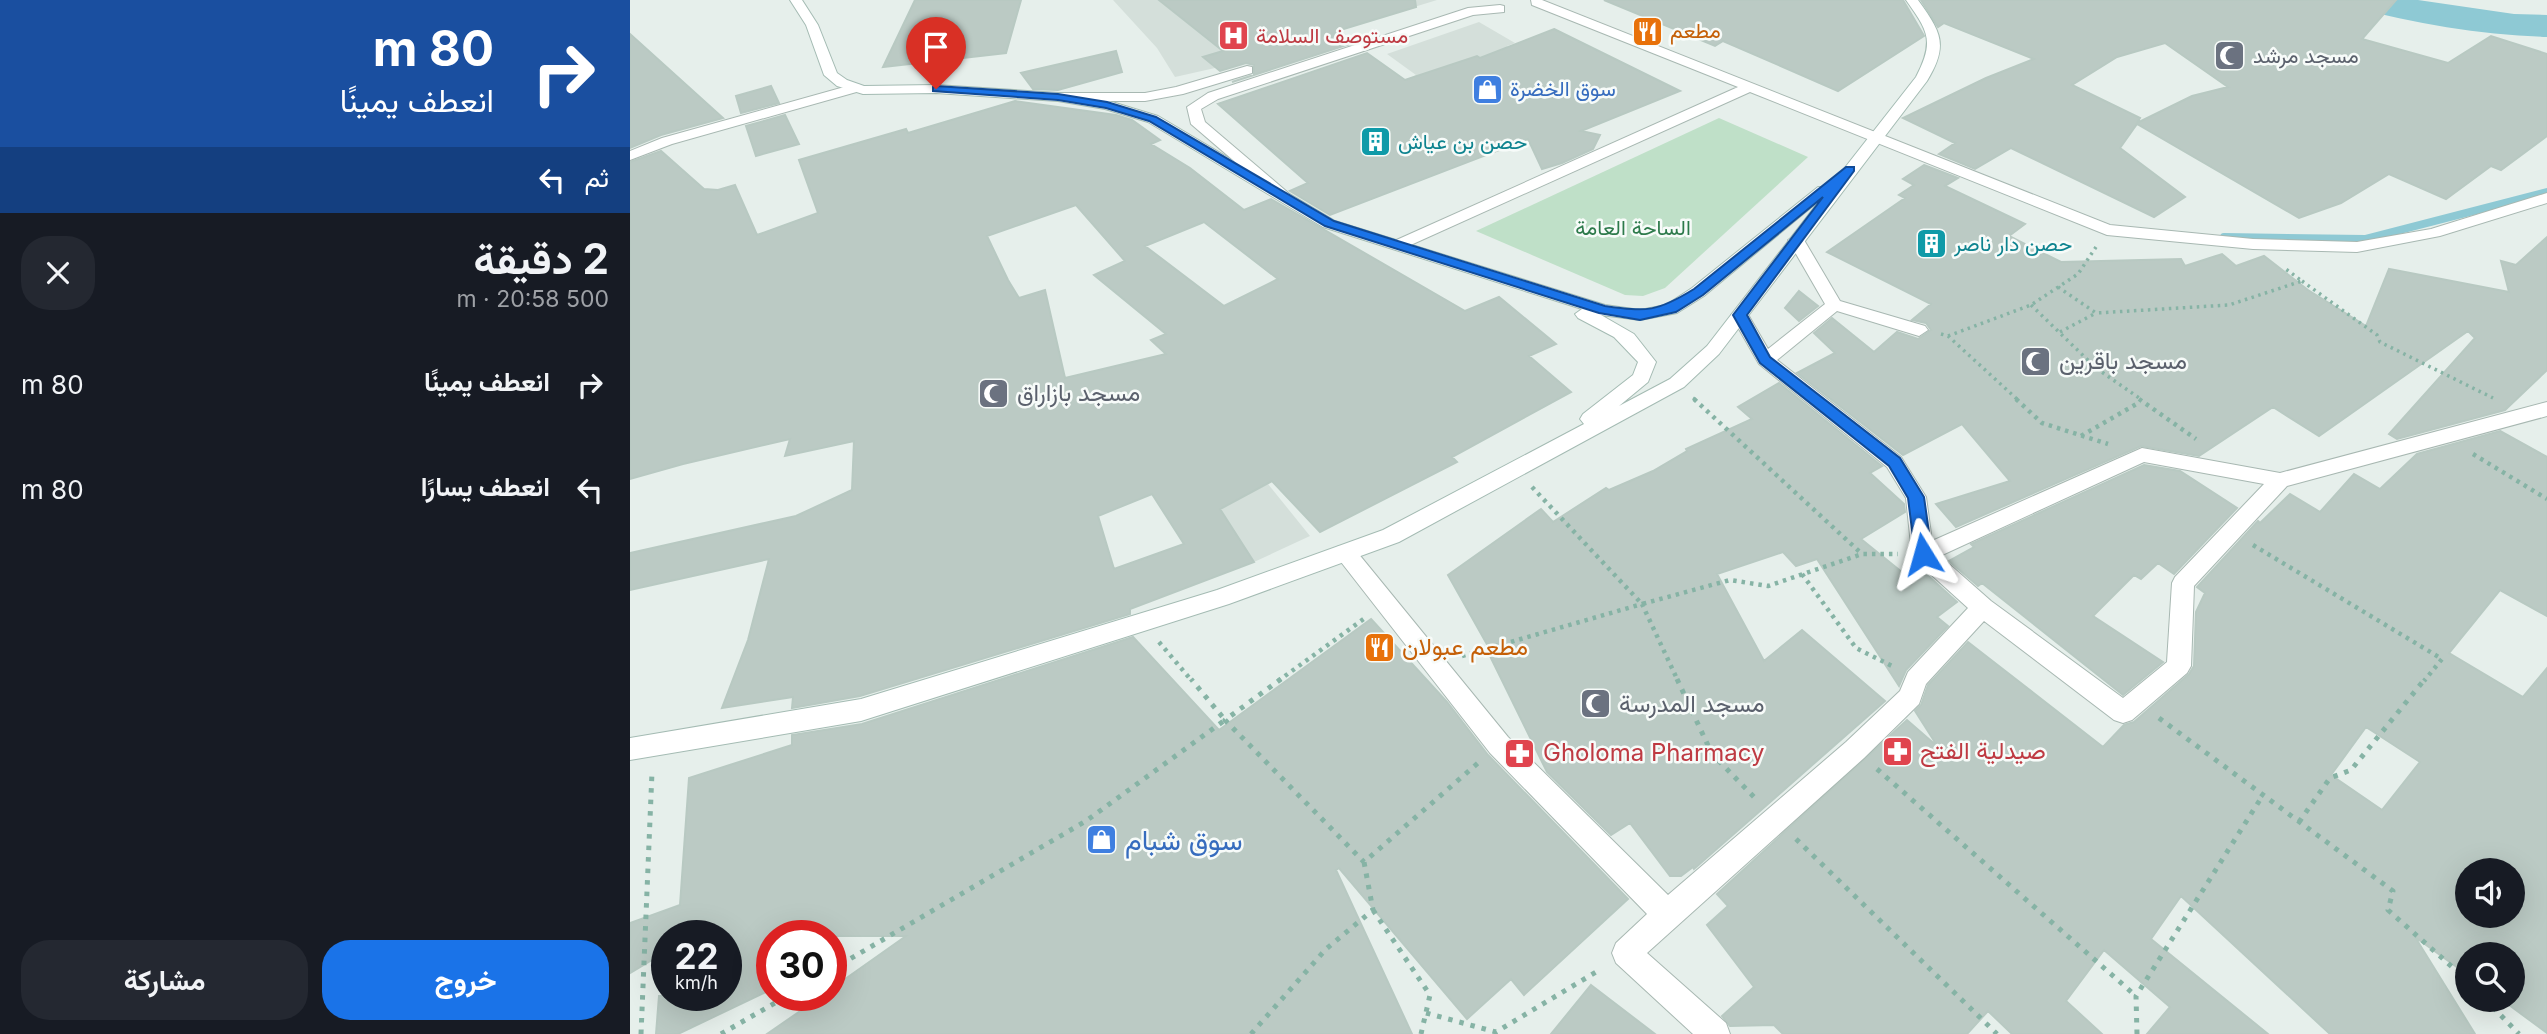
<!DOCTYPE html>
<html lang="ar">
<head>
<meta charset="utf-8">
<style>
  body { margin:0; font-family:Inter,Vazirmatn,sans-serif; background:#242831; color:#f1f3f6; direction:rtl; height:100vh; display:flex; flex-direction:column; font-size:26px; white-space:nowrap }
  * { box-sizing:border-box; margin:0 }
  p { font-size:23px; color:#9ea1a6 }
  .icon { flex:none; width:38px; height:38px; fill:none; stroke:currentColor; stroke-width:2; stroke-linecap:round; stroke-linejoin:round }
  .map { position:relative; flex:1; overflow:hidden; direction:ltr }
  .details { display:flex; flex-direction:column; background:#171b24; width:630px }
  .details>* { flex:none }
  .hud { background:#1a4fa0; color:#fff; overflow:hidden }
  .fabs { position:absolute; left:1825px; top:858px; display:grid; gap:14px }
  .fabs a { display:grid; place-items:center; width:70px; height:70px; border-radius:50%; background:#171b24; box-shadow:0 7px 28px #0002; font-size:35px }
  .speed { position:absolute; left:21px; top:920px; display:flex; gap:14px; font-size:35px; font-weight:700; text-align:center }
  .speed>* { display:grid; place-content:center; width:91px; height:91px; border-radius:50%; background:#171b24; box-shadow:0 7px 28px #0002; line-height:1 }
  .speed small { font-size:18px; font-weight:400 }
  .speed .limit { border:10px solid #d22; background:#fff; color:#111 }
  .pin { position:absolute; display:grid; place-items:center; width:60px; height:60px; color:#fff; margin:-72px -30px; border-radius:50% 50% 50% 0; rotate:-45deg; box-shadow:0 0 7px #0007 }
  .pin .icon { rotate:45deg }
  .me { position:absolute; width:77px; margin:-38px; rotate:352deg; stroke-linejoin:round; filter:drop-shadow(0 0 5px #0008) }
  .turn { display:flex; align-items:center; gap:24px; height:147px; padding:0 21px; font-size:32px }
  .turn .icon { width:91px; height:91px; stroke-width:2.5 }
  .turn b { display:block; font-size:49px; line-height:60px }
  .then { display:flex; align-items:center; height:66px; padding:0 21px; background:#0003; gap:14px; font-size:26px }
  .round { display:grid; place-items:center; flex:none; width:74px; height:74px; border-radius:28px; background:#242831 }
  .overview { display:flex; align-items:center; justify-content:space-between; height:119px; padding:0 21px }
  h1 { font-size:42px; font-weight:700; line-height:52px }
  .cta { display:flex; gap:14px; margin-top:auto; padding:14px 21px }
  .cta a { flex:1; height:80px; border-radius:28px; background:#1a73e8; color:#fff; font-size:28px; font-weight:700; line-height:80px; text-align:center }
  .cta a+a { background:#242831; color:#f1f3f6 }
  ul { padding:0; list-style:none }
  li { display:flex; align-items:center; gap:21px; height:105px; padding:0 21px }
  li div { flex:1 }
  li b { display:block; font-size:26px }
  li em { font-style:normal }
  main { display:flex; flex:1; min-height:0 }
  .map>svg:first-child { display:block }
  .built { fill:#d4dfda }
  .green { fill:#bfe0c8 }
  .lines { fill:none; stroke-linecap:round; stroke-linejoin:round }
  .stream { stroke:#8ec9d4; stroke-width:8 }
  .river { fill:#8ec9d4; fill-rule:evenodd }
  .building { fill:#bbcac4; stroke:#b8c9c2; stroke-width:2; fill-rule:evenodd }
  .street-casing { stroke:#a8b8b2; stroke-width:2 }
  .secondary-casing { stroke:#a4bbb3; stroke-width:2 }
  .path-far2 { stroke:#86b3a5; stroke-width:3.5; stroke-dasharray:2.5 4.5; stroke-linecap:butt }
  .path-far1 { stroke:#86b3a5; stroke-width:4.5; stroke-dasharray:3.5 5; stroke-linecap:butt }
  .path { stroke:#86b3a5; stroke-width:5; stroke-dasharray:4.5 7; stroke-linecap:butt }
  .street { fill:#fff; fill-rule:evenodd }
  .secondary { fill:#fff; fill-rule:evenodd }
  .route { fill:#1a73e8; stroke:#114b97; stroke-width:2 }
  .labels { text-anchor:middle; stroke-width:5; stroke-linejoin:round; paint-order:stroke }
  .far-food-label { font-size:21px; fill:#c56008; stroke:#f7fbf9; text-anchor:start }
  .far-health-label { font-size:21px; fill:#be3a42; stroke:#f7fbf9; text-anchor:start }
  .far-worship-label { font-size:21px; fill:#5b616d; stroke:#f7fbf9; text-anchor:start }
  .far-shop-label { font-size:21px; fill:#366cbe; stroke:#f7fbf9; text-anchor:start }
  .far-culture-label { font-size:21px; fill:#0d838f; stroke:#f7fbf9; text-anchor:start }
  .far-park-label { font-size:21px; fill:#2d7a4b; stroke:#f7fbf9 }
  .worship-label { font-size:24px; fill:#5b616d; stroke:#f7fbf9; text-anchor:start }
  .food-label { font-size:24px; fill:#c56008; stroke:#f7fbf9; text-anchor:start }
  .health-label { font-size:24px; fill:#be3a42; stroke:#f7fbf9; text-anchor:start }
  .near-shop-label { font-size:28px; fill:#366cbe; stroke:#f7fbf9; text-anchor:start }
</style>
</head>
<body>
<main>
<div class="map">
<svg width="1917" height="1034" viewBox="0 0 1917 1034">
  <rect width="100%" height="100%" fill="#e6efeb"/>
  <path class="built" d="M 483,0 L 807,0 L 585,68 L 545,77 L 527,48 Z
    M 849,22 L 885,43 L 877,46 L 887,66 L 890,120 L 850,134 L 775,80 L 786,75 L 757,54 Z
    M 638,484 L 680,536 L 624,562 L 590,509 Z"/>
  <path class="green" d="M 1089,118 L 1178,157 L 1035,288 L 1013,296 L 995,295 L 846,231 Z"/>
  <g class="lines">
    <path class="stream" d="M 1594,237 L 1735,239 L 1917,192"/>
    <path class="river" d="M 1718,0 L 1788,0 L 1884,14 L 1917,15 L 1917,37 C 1853,35 1785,24 1723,7 Z"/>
  </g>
  <path class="building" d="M 285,0 L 391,0 L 376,53 L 253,67 Z
    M 529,0 L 785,0 L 786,7 L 707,31 L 723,43 L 602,82 L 624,75 L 624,65 L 616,63 L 590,71 L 573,57 L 593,51 Z
    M 974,0 L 1273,0 L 1294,36 L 1208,91 L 1093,41 L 1085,46 Z
    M 1291,0 L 1766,0 L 1732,39 L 1818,63 L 1861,36 L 1917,54 L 1917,136 L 1871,170 L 1861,166 L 1816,199 L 1759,174 L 1711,203 L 1669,218 L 1507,124 L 1490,148 L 1555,197 L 1524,217 L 1381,148 L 1345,169 L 1309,154 L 1325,143 L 1273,118 L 1356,78 L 1404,59 L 1314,23 L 1308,27 ZM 1535,43 L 1598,87 L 1562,96 L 1507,123 L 1510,118 L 1442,85 L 1487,57 Z
    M 924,29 L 1050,91 L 951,131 L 970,135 L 963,149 L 932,163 L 912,169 L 898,139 L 700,215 L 660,191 L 678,183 L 588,104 L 737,53 L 775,80 L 847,56 L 850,58 Z
    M 0,34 L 93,118 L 31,135 L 0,148 Z
    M 486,51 L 492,72 L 428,90 L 403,89 L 391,73 Z
    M 141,86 L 149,103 L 111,113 L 106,96 Z
    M 385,101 L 486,115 L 502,120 L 530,140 L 521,144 L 560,168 L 614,210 L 641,199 L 835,311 L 869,297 L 926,344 L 899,356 L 941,392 L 822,457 L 827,462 L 690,532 L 642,481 L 590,509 L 624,562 L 500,609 L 500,614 L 230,696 L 162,708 L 163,697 L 92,708 L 118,640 L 139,559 L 0,590 L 0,553 L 166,516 L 222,490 L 224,441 L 155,456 L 160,439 L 53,464 L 0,479 L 0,162 L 31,151 L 74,189 L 88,190 L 105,185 L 127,235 L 188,213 L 169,160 L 276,129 L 278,133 ZM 446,205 L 495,261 L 464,275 L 536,334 L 521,340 L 536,354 L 435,378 L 415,290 L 389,298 L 378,280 L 357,236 ZM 574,222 L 648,279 L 594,306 L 515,246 ZM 522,494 L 554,544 L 484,569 L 468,516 Z
    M 155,115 L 169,144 L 126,156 L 116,126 Z
    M 1294,165 L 1328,178 L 1315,186 L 1395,224 L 1379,236 L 1431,262 L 1551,259 L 1555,266 L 1592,254 L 1606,266 L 1634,256 L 1678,290 L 1736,326 L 1759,269 L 1879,292 L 1871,261 L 1886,265 L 1917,237 L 1917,370 L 1875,410 L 1767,439 L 1759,434 L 1845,338 L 1838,331 L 1689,436 L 1643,407 L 1569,456 L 1511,446 L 1326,527 L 1306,504 L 1380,481 L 1332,424 L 1273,455 L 1167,373 L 1205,353 L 1184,333 L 1202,318 L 1244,352 L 1267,332 L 1288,339 L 1301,330 L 1296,323 L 1282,320 L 1301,304 L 1197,252 L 1275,198 L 1269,195 L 1284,185 L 1273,179 Z
    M 1169,291 L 1188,306 L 1169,321 L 1155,308 Z
    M 1149,383 L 1252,466 L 1240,473 L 1274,504 L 1275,512 L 1231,539 L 1278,577 L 1286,572 L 1291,576 L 1296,574 L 1327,602 L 1307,617 L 1318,626 L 1276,670 L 1269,686 L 1187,559 L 1166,566 L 1153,552 L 1087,574 L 1134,661 L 1172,630 L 1255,701 L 1064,869 L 1063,867 L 1051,876 L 1040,876 L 1000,823 L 981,835 L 917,772 L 860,656 L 863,655 L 818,575 L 911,509 L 923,522 L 976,488 L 979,490 L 1023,471 L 1057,451 L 1056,449 L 1122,419 L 1108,407 Z
    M 1870,431 L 1917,457 L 1917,616 L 1870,590 L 1819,653 L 1893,697 L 1917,668 L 1917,1033 L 1871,999 L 1883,999 L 1883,954 L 1838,954 L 1838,975 L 1785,937 L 1845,1034 L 1700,1034 L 1551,896 L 1521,939 L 1638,1034 L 1517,1034 L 1540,1007 L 1474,950 L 1436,1001 L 1472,1034 L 1382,1034 L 1358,1011 L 1337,1034 L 1153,1034 L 1144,1025 L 1100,1026 L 1092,1016 L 1124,987 L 1077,925 L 1098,906 L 1087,894 L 1277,720 L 1308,747 L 1285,711 L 1291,705 L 1298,685 L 1338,642 L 1473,747 L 1494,725 L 1504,722 L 1559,674 L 1564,666 L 1566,612 L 1575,593 L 1567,587 L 1628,521 L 1630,523 L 1660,494 L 1690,512 L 1724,474 L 1750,489 L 1787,454 ZM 1736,727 L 1790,762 L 1752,810 L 1701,775 ZM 1838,870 L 1883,870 L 1883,915 L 1838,915 Z
    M 1514,465 L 1550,471 L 1607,508 L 1544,574 L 1528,563 L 1511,579 L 1504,575 L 1463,616 L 1533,662 L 1493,695 L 1352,583 L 1348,586 L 1319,561 L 1344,547 L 1341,544 Z
    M 741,619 L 817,702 L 858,755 L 998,899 L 894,995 L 881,979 L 837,1019 L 709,868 L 706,870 L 782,1034 L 137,1034 L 192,996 L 201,996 L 201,989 L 276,936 L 142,936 L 142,989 L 48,1034 L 26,1034 L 29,996 L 96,996 L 96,936 L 37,936 L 37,951 L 0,973 L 0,923 L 50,905 L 59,778 L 162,745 L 162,735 L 232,724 L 503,637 L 589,730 Z
    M 961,985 L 1025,1034 L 921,1034 Z"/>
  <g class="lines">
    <defs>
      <path id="street" d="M 901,0 L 912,0 L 1480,225 L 1623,239 L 1727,242 L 1801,229 L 1917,193 L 1917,203 L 1810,236 L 1727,252 L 1623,249 L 1477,235 L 1120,92 L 774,248 L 762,248 L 760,245 L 762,242 L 1108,87 L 902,5 Z
        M 870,5 L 874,6 L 874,12 L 843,15 L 588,99 L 571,109 L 575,122 L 656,191 L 659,194 L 656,197 L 646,197 L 561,124 L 557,107 L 578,93 L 838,8 Z
        M 617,66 L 622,67 L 622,73 L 553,94 L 515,101 L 428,101 L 421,97 L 428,93 L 515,93 L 546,87 Z
        M 225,84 L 230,85 L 230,91 L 42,144 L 0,160 L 0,151 L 32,138 Z
        M 1166,235 L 1174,240 L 1210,301 L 1295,326 L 1298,330 L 1289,336 L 1207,311 L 1147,360 L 1271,457 L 1296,497 L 1302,541 L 1512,448 L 1650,473 L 1917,402 L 1917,416 L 1657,486 L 1564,586 L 1561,666 L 1557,673 L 1502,720 L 1493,723 L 1484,720 L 1354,621 L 1296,684 L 1289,704 L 1234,758 L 1017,953 L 1096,1023 L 1100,1034 L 1063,1034 L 986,963 L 982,953 L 986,943 L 1017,914 L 860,753 L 704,553 L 707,547 L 715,545 L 723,547 L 878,737 L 1038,895 L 1216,742 L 1270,691 L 1278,672 L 1338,608 L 1285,560 L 1282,554 L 1276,498 L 1257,467 L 1129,364 L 1101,315 L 1110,310 L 1116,311 L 1138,349 L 1195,304 L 1158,240 ZM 1514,462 L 1634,484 L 1545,577 L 1542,583 L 1537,662 L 1493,698 L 1361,601 L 1310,556 Z"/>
      <path id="secondary" d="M 160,0 L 172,0 L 188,25 L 207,73 L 217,80 L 234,86 L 306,85 L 428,93 L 482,102 L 528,116 L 705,221 L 975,305 L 1010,310 L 1036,305 L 1062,288 L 1188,187 L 1199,188 L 1286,77 C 1305,41 1298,31 1276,0 L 1288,0 C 1311,32 1319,45 1297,81 L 1089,354 L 1054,387 L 769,542 L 599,604 L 231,721 L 0,760 L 0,738 L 231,699 L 587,590 L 753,530 L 954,424 L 950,419 L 953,414 L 1003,375 L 1008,362 L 984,337 L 948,318 L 945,314 L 952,309 L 693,227 L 518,122 L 475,109 L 428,101 L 306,93 L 233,94 L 207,86 L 194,75 L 176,25 ZM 1190,200 L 1077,346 L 1040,379 L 989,406 L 1018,382 L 1026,362 L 1004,334 L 971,315 L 1010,320 L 1047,313 L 1074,296 Z"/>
    </defs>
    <use href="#street" class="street-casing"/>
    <use href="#secondary" class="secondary-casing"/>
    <path class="path-far2" d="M 1672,281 L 1747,335 L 1750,342 L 1863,398
      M 1428,287 L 1466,313 L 1599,305 L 1672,281 L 1653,267
      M 1401,305 L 1466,368 L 1512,400
      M 1430,332 L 1466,313
      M 1311,334 L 1318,336 L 1388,400
      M 1318,336 L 1401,305 L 1448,274 L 1466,247
      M 1063,398 L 1066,400"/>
    <path class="path-far1" d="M 1064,399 L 1232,554
      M 1386,399 L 1412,423 L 1478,444
      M 1509,399 L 1566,439
      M 1451,436 L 1510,402
      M 1843,454 L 1917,499
      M 902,487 L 1012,604 L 1100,580 L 1138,586 L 1232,554 L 1268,554
      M 1623,545 L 1812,659 L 1794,681
      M 1172,574 L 1226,648 L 1262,666
      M 529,642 L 562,681
      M 832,656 L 1012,604 L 1048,681
      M 648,681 L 735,618"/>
    <path class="path" d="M 651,679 L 595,720 L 734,862 L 848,763
      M 1047,679 L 1082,754 L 1125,798
      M 1529,718 L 1763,891 L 1758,910 L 1838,981
      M 1247,769 L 1506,996
      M 1669,822 L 1700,778 L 1721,770 L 1795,679
      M 1166,839 L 1367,1034
      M 743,910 L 800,995 L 791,1034
      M 201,970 L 456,821 L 595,720 L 561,679
      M 1855,999 L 1889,1034
      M 796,1013 L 866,1032 L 971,969
      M 11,1034 L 22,772
      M 91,1034 L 157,996
      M 621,1034 L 696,949 L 743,910 L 734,862
      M 1507,1034 L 1506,996 L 1633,795"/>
    <use href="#street" class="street"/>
    <use href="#secondary" class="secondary"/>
  </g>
  <path class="route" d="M 306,86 L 428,94 L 477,102 L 526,117 L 704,221 L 975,306 C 1017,312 1027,312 1064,289 L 1216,167 L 1224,167 L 1224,171 L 1117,315 L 1140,357 L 1270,458 L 1294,497 L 1302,554 L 1293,561 L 1285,554 L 1278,498 L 1259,466 L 1130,363 L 1103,315 L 1193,197 L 1073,295 L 1046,312 L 1010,320 L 969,313 L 695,226 L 519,121 L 476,108 L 428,100 L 303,91 L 303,87 Z"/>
  <defs>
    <symbol id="restaurant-square" viewBox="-11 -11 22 22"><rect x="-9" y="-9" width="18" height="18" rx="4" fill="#e8710a" stroke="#f7fbf9"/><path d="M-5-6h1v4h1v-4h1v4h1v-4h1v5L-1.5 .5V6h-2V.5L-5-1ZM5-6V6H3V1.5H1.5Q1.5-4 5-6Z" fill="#fff"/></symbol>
    <symbol id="hospital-square" viewBox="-11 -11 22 22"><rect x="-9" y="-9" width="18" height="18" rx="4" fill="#e0444e" stroke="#f7fbf9"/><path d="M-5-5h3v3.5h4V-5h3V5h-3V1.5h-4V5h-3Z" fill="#fff"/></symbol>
    <symbol id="mosque-square" viewBox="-11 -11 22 22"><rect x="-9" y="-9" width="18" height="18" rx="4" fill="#6b7280" stroke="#f7fbf9"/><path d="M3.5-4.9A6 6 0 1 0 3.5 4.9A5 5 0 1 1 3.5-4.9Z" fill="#fff"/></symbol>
    <symbol id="shop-square" viewBox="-11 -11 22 22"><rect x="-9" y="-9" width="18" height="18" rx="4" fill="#3f7fe0" stroke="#f7fbf9"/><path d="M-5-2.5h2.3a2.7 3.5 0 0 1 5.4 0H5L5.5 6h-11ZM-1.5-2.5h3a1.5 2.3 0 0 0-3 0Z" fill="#fff"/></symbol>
    <symbol id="building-square" viewBox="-11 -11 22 22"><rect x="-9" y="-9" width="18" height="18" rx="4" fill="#0f9aa8" stroke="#f7fbf9"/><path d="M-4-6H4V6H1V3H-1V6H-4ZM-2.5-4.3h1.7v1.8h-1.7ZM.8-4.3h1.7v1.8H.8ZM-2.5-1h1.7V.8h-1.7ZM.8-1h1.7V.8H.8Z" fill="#fff"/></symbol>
    <symbol id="pharmacy-square" viewBox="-11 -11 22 22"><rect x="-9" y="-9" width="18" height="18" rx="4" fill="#e0444e" stroke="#f7fbf9"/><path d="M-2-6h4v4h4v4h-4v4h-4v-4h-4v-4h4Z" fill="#fff"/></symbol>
  </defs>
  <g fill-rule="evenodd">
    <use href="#restaurant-square" x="1000" y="14" width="35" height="35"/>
    <use href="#hospital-square" x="586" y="18" width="35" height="35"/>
    <use href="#mosque-square" x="1582" y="38" width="35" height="35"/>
    <use href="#shop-square" x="840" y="72" width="35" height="35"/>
    <use href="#building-square" x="728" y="124" width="35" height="35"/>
    <use href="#building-square" x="1284" y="226" width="35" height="35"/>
    <use href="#mosque-square" x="1388" y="344" width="35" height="35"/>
    <use href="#mosque-square" x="346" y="376" width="35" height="35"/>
    <use href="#restaurant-square" x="732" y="630" width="35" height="35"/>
    <use href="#mosque-square" x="948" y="686" width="35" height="35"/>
    <use href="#pharmacy-square" x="1250" y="734" width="35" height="35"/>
    <use href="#pharmacy-square" x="872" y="736" width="35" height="35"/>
    <use href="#shop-square" x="454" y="822" width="35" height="35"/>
  </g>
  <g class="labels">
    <g class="far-food-label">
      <text x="1040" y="38">مطعم</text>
    </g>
    <g class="far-health-label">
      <text x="626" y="43">مستوصف السلامة</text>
    </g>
    <g class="far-worship-label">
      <text x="1623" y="63">مسجد مرشد</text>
    </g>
    <g class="far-shop-label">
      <text x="880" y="96">سوق الخضرة</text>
    </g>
    <g class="far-culture-label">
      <text x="768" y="149">حصن بن عياش</text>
      <text x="1324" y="251">حصن دار ناصر</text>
    </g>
    <g class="far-park-label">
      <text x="1003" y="235">الساحة العامة</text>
    </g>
    <g class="worship-label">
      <text x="1429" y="369">مسجد باقرين</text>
      <text x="387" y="401">مسجد بازاراق</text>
      <text x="989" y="712">مسجد المدرسة</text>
    </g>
    <g class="food-label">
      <text x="772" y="655">مطعم عبولان</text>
    </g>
    <g class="health-label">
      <text x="1290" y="759">صيدلية الفتح</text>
      <text x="913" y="761">Gholoma Pharmacy</text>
    </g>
    <g class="near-shop-label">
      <text x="495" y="850">سوق شبام</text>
    </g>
  </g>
</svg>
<div class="fabs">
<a><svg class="icon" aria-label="sound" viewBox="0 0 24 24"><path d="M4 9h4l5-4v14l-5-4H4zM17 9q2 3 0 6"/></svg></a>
<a><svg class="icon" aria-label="search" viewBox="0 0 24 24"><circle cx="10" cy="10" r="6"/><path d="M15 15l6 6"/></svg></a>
</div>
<div class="speed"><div>22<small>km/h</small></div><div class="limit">30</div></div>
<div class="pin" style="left:306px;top:89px;background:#d93025"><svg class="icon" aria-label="arrive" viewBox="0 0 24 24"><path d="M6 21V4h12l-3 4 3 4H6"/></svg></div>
<svg class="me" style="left:1293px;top:554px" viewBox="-20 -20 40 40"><path d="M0-17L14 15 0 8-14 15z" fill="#1a73e8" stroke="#fff" stroke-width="4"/></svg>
</div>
<section class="details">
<div class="hud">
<div class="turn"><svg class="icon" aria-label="right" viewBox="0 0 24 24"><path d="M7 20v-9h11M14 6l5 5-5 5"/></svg><div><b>80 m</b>انعطف يمينًا</div></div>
<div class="then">ثم<svg class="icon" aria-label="left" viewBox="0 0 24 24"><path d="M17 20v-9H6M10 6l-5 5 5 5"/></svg></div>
</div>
<div class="overview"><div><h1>2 دقيقة</h1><p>500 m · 20:58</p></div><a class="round"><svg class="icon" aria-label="close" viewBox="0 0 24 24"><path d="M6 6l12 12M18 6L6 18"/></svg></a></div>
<ul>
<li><svg class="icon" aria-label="right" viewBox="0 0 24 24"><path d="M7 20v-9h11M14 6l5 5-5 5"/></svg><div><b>انعطف يمينًا</b></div><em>80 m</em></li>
<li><svg class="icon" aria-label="left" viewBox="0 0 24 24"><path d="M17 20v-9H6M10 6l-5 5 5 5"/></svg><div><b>انعطف يسارًا</b></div><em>80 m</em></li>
</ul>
<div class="cta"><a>خروج</a><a>مشاركة</a></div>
</section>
</main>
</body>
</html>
